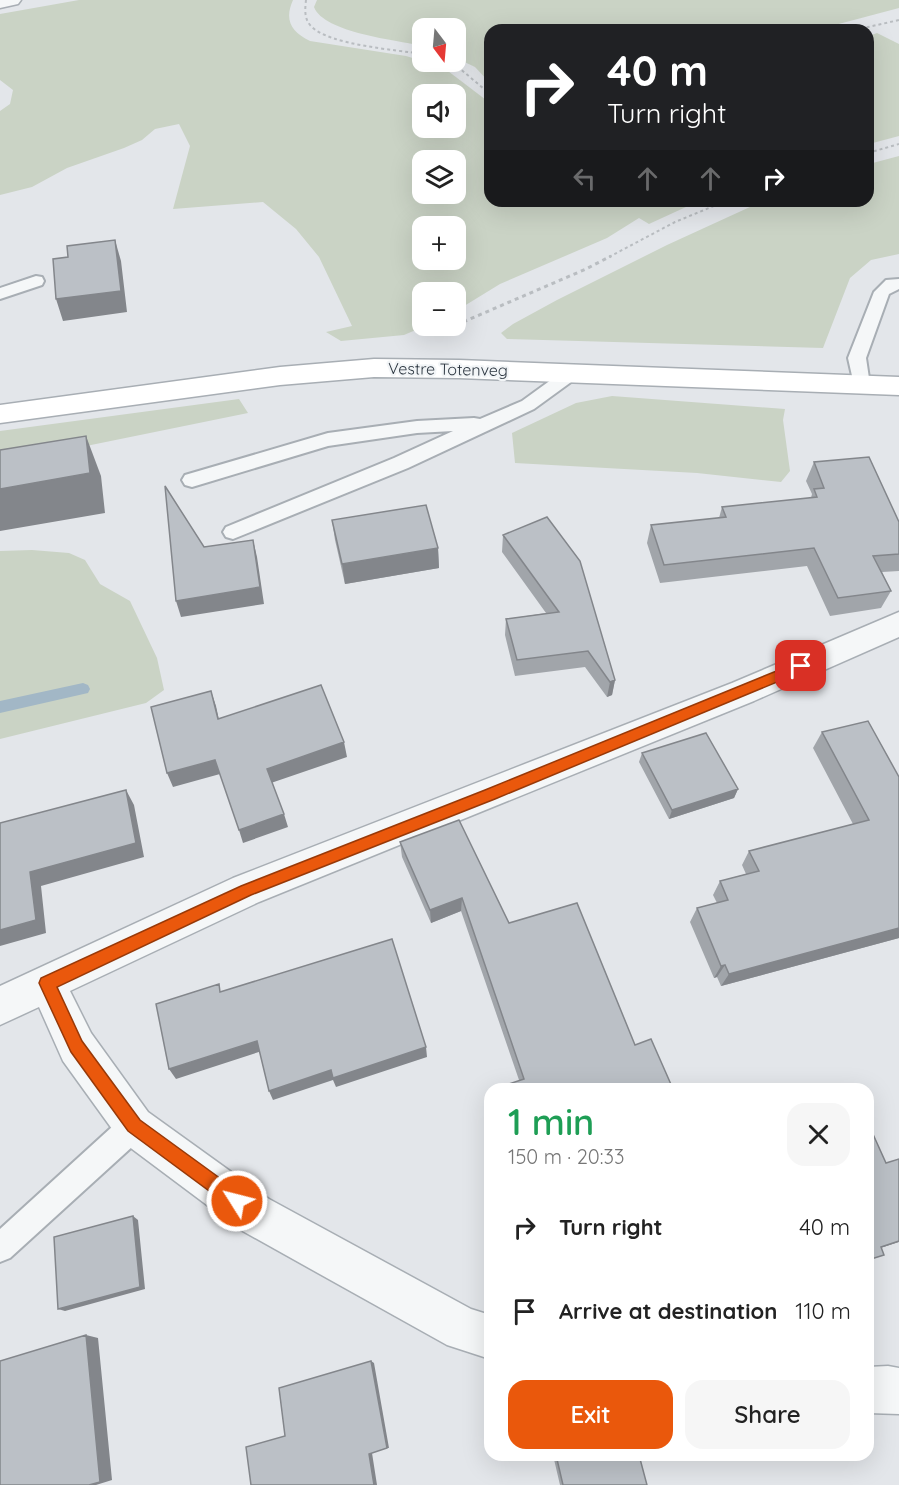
<!DOCTYPE html>
<html lang="en">
<head>
<meta charset="utf-8">
<style>
  body { margin:0; font-family:Quicksand,sans-serif; background:#f6f6f6; color:#222; height:100vh; display:flex; flex-direction:column; font-size:22px; white-space:nowrap }
  * { box-sizing:border-box; margin:0 }
  p { font-size:20px; color:#767676 }
  .icon { flex:none; width:33px; height:33px; fill:none; stroke:currentColor; stroke-width:2; stroke-linecap:round; stroke-linejoin:round }
  .map { position:relative; flex:1; overflow:hidden }
  .side { position:absolute; left:484px; top:1083px; width:390px; height:378px; display:flex; flex-direction:column; background:#fff; border-radius:18px; box-shadow:0 6px 24px #0002 }
  .side>* { flex:none }
  .hud { position:absolute; left:484px; top:24px; width:390px; height:183px; border-radius:18px; box-shadow:0 6px 24px #0002; background:#202124; color:#fff; overflow:hidden }
  .needle { width:39px; rotate:164deg }
  .tools { position:absolute; left:412px; top:18px; display:grid; gap:12px }
  .tools a { display:grid; place-items:center; width:54px; height:54px; border-radius:12px; background:#fff; box-shadow:0 6px 24px #0002; font-size:30px }
  .pin { position:absolute; display:grid; place-items:center; width:51px; height:51px; color:#fff; margin:-26px; border-radius:12px; box-shadow:0 3px 9px #0006 }
  .me { position:absolute; width:66px; margin:-33px; rotate:306deg; stroke-linejoin:round; filter:drop-shadow(0 0 4px #0008) }
  .turn { display:flex; align-items:center; gap:21px; height:126px; padding:0 24px; font-size:27px }
  .turn .icon { width:78px; height:78px; stroke-width:2.5 }
  .turn b { display:block; font-size:42px; line-height:51px }
  .lanes { display:flex; align-items:center; height:57px; padding:0 24px; background:#0003; justify-content:center; gap:30px; direction:ltr }
  .lanes .off { opacity:.35 }
  .round { display:grid; place-items:center; flex:none; width:63px; height:63px; border-radius:18px; background:#f6f6f6 }
  .summary { display:flex; align-items:center; justify-content:space-between; height:102px; padding:0 24px }
  h1 { font-size:36px; font-weight:600; line-height:45px; color:#1e9e55 }
  .cta { display:flex; gap:12px; margin-top:auto; padding:12px 24px }
  .cta a { flex:1; height:69px; border-radius:18px; background:#ea580c; color:#fff; font-size:24px; font-weight:600; line-height:69px; text-align:center }
  .cta a+a { background:#f6f6f6; color:#222 }
  ul { padding:0; list-style:none }
  li { display:flex; align-items:center; gap:18px; height:84px; padding:0 24px }
  li div { flex:1 }
  li b { display:block; font-size:22px }
  li em { font-style:normal }
  .map>svg:first-child { display:block }
  .green { fill:#cad3c5; fill-rule:evenodd }
  .lines { fill:none; stroke-linecap:round; stroke-linejoin:round }
  .stream { fill:#a2b7c6; fill-rule:evenodd }
  .lane-casing { stroke:#a8aeb4; stroke-width:4 }
  .street-casing { stroke:#a8aeb4; stroke-width:3 }
  .secondary-casing { stroke:#a8aeb4; stroke-width:3 }
  .path-far1 { stroke:#b9bdc1; stroke-width:2; stroke-dasharray:3 3; stroke-linecap:butt }
  .path { stroke:#b9bdc1; stroke-width:3; stroke-dasharray:4 4; stroke-linecap:butt }
  .lane { fill:#f5f7f8; fill-rule:evenodd }
  .street { fill:#f5f7f8; fill-rule:evenodd }
  .secondary { fill:#fff; fill-rule:evenodd }
  .wall { fill:#a1a5aa }
  .shaded-wall { fill:#83868b }
  .building { fill:#bbc0c6; stroke:#83868b; stroke-width:1.5 }
  .route { fill:#ea580c; stroke:#983908; stroke-width:1.5 }
  .labels { text-anchor:middle; stroke-width:4.5; stroke-linejoin:round; paint-order:stroke }
  .far-street-label { font-size:16px; fill:#2c3640; stroke:#f2f5f7 }
</style>
</head>
<body>
<div class="map">
<svg width="899" height="1485" viewBox="0 0 899 1485">
  <rect width="100%" height="100%" fill="#e3e6ea"/>
  <path class="green" d="M 79,0 L 293,0 C 284,20 291,32 310,41 L 406,56 L 429,63 L 444,68 L 490,103 L 490,201 L 699,201 L 649,224 L 639,218 L 607,238 L 500,284 L 456,311 L 456,292 L 423,292 L 423,326 L 425,326 L 404,335 L 341,341 L 326,332 L 352,326 L 319,257 L 296,229 L 263,202 L 173,209 L 190,146 L 179,124 L 155,129 L 142,140 L 124,148 L 67,168 L 32,187 L 0,195 L 0,111 L 10,104 L 13,90 L 0,80 L 0,14 ZM 456,94 L 456,128 L 423,128 L 423,94 ZM 456,160 L 456,194 L 423,194 L 423,160 ZM 456,226 L 456,260 L 423,260 L 423,226 Z
    M 317,0 L 899,0 L 899,8 L 816,30 L 490,30 L 490,83 L 475,67 L 456,58 L 456,28 L 423,28 L 423,46 C 397,40 324,33 314,7 Z
    M 877,33 L 899,44 L 899,136 L 869,144 L 869,36 Z
    M 899,156 L 899,254 L 871,260 L 850,278 L 823,348 L 507,339 L 501,333 L 513,324 L 557,300 L 667,245 L 763,201 L 868,201 L 869,164 Z
    M 612,396 L 785,409 L 783,420 L 790,471 L 781,482 L 697,473 L 515,463 L 512,433 L 576,403 Z
    M 239,399 L 248,413 L 42,455 L 0,467 L 0,431 Z
    M 32,550 L 69,553 L 85,560 L 100,584 L 130,601 L 157,658 L 164,690 L 146,703 L 0,739 L 0,551 Z"/>
  <g class="lines">
    <path class="stream" d="M 83,683 L 88,685 L 90,689 L 88,693 L 0,713 L 0,701 Z"/>
    <defs>
      <path id="lane" d="M 36,276 L 42,277 L 44,281 L 42,285 L 0,299 L 0,288 Z
        M 899,279 L 899,289 L 889,294 L 866,358 L 870,385 L 867,389 L 855,389 L 848,358 L 874,292 L 886,280 Z
        M 572,367 L 578,369 L 581,373 L 578,377 L 534,409 L 408,468 L 233,539 L 226,537 L 223,532 L 226,527 L 394,458 L 453,431 L 417,433 L 328,446 L 192,487 L 185,485 L 182,480 L 185,475 L 328,433 L 417,421 L 474,418 L 480,419 L 522,401 L 566,369 Z
        M 134,1112 L 144,1116 L 148,1126 L 144,1136 L 10,1258 L 0,1262 L 0,1229 L 124,1116 Z"/>
      <path id="street" d="M 0,0 L 21,0 L 18,4 L 0,8 Z
        M 899,612 L 899,637 L 754,701 L 259,902 L 70,991 L 91,1033 L 148,1112 L 269,1199 L 471,1309 L 490,1315 L 490,1359 L 447,1345 L 239,1229 L 120,1140 L 63,1061 L 39,1007 L 0,1025 L 0,986 L 233,878 L 732,683 Z
        M 888,1366 L 899,1368 L 899,1414 L 868,1413 L 868,1367 Z"/>
      <path id="secondary" d="M 374,359 L 459,360 L 899,377 L 899,395 L 459,378 L 374,377 L 280,385 L 0,423 L 0,405 L 280,367 Z"/>
    </defs>
    <use href="#lane" class="lane-casing"/>
    <use href="#street" class="street-casing"/>
    <use href="#secondary" class="secondary-casing"/>
    <path class="path-far1" d="M 306,0 C 305,9 304,19 311,26 C 328,45 397,50 423,54
      M 855,30 L 899,20
      M 446,62 L 458,67 L 490,94
      M 868,153 L 899,144
      M 609,257 L 675,222 L 726,201"/>
    <path class="path" d="M 456,325 L 586,269 L 611,256
      M 441,334 L 456,326"/>
    <use href="#lane" class="lane"/>
    <use href="#street" class="street"/>
    <use href="#secondary" class="secondary"/>
  </g>
  <path class="wall" d="M 814,462 L 899,522 L 899,571 L 882,572 L 891,591 L 881,608 L 830,616 L 807,566 L 660,583 L 647,543 L 651,525 L 719,518 L 722,507 L 811,498 L 812,494 L 806,481 Z
    M 332,520 L 438,548 L 439,568 L 345,584 L 335,540 Z
    M 503,535 L 615,680 L 612,695 L 607,697 L 585,667 L 515,676 L 505,635 L 506,619 L 546,613 L 502,552 Z
    M 822,732 L 899,777 L 899,938 L 721,986 L 717,977 L 714,978 L 690,922 L 697,908 L 717,903 L 713,895 L 720,881 L 746,874 L 742,865 L 749,851 L 853,824 L 813,748 Z
    M 642,753 L 738,789 L 734,798 L 669,819 L 639,762 Z
    M 400,842 L 509,923 L 635,1045 L 673,1089 L 519,1080 L 461,911 L 431,923 L 402,857 Z
    M 553,1455 L 639,1455 L 647,1485 L 560,1485 Z"/>
  <path class="shaded-wall" d="M 115,240 L 121,261 L 127,312 L 63,321 L 56,299 Z
    M 86,436 L 101,476 L 105,513 L 0,531 L 0,489 Z
    M 253,540 L 257,557 L 264,604 L 181,617 L 176,601 Z
    M 438,548 L 439,568 L 345,584 L 342,564 Z
    M 615,680 L 612,695 L 607,697 L 610,682 Z
    M 211,691 L 216,706 L 222,734 L 218,719 Z
    M 344,742 L 347,757 L 271,783 L 267,769 Z
    M 215,760 L 220,774 L 173,787 L 167,773 Z
    M 738,789 L 734,798 L 669,819 L 672,810 Z
    M 126,790 L 134,805 L 144,857 L 41,886 L 46,933 L 0,946 L 0,930 L 30,872 Z
    M 284,814 L 288,827 L 243,843 L 239,830 Z
    M 462,898 L 461,911 L 431,923 L 430,910 Z
    M 899,928 L 899,938 L 721,986 L 729,974 Z
    M 725,965 L 717,977 L 714,978 L 721,966 Z
    M 257,1041 L 262,1051 L 176,1079 L 169,1069 Z
    M 426,1047 L 427,1057 L 336,1087 L 333,1080 L 273,1100 L 269,1091 L 331,1070 Z
    M 133,1216 L 138,1220 L 145,1289 L 65,1311 L 58,1309 Z
    M 899,1241 L 899,1242 L 868,1252 L 881,1247 Z
    M 86,1335 L 98,1338 L 112,1480 L 96,1485 L 89,1485 Z
    M 371,1361 L 374,1363 L 389,1448 L 387,1448 Z
    M 372,1453 L 377,1485 L 374,1485 L 369,1454 Z"/>
  <path class="building" d="M 115,240 L 121,291 L 56,299 L 53,259 L 68,257 L 67,246 Z
    M 86,436 L 90,473 L 0,489 L 0,450 Z
    M 869,457 L 899,522 L 899,554 L 873,556 L 891,591 L 838,598 L 814,548 L 664,565 L 651,525 L 726,517 L 722,507 L 817,497 L 814,489 L 824,488 L 814,462 Z
    M 165,486 L 204,547 L 253,540 L 260,587 L 176,601 Z
    M 426,505 L 438,548 L 342,564 L 332,520 Z
    M 547,517 L 580,561 L 615,680 L 610,682 L 588,651 L 517,660 L 506,619 L 559,612 L 503,535 Z
    M 321,685 L 344,742 L 267,769 L 284,814 L 239,830 L 215,760 L 167,773 L 151,707 L 211,691 L 218,719 Z
    M 868,721 L 899,777 L 899,928 L 729,974 L 725,965 L 721,966 L 697,908 L 728,900 L 720,881 L 759,871 L 749,851 L 869,820 L 822,732 Z
    M 706,733 L 738,789 L 672,810 L 642,753 Z
    M 126,790 L 136,843 L 30,872 L 36,920 L 0,930 L 0,823 Z
    M 459,820 L 509,923 L 577,903 L 635,1045 L 651,1039 L 673,1089 L 494,1089 L 524,1079 L 462,898 L 430,910 L 400,842 Z
    M 392,939 L 426,1047 L 333,1078 L 331,1070 L 269,1091 L 257,1041 L 169,1069 L 156,1004 L 219,984 L 220,992 Z
    M 872,1132 L 886,1163 L 899,1159 L 899,1241 L 881,1247 L 884,1255 L 868,1260 L 868,1133 Z
    M 133,1216 L 140,1287 L 58,1309 L 54,1237 Z
    M 86,1335 L 100,1482 L 89,1485 L 0,1485 L 0,1361 Z
    M 371,1361 L 387,1448 L 369,1454 L 374,1485 L 251,1485 L 246,1447 L 285,1436 L 279,1388 Z
    M 556,1455 L 639,1455 L 647,1485 L 563,1485 Z"/>
  <path class="route" d="M 801,661 L 808,666 L 806,670 L 495,799 L 251,895 L 57,987 L 82,1041 L 140,1120 L 243,1195 L 246,1201 L 243,1207 L 237,1210 L 231,1207 L 128,1131 L 71,1052 L 39,983 L 41,978 L 241,886 L 485,790 Z"/>
  <g class="labels">
    <g class="far-street-label">
      <text transform="translate(448 369) rotate(1)" y="6">Vestre Totenveg</text>
    </g>
  </g>
</svg>
<div class="tools">
<a><svg class="needle" viewBox="-14 -14 28 28"><path d="M0-13l5 13h-10z" fill="#e53935"/><path d="M0 13l5-13h-10z" fill="#767676"/></svg></a>
<a><svg class="icon" aria-label="sound" viewBox="0 0 24 24"><path d="M4 9h4l5-4v14l-5-4H4zM17 9q2 3 0 6"/></svg></a>
<a><svg class="icon" aria-label="layers" viewBox="0 0 24 24"><path d="M12 4l9 5-9 5-9-5zM3 14l9 5 9-5"/></svg></a>
<a>+</a>
<a>−</a>
</div>
<div class="pin" style="left:801px;top:666px;background:#d93025"><svg class="icon" aria-label="arrive" viewBox="0 0 24 24"><path d="M6 21V4h12l-3 4 3 4H6"/></svg></div>
<svg class="me" style="left:237px;top:1201px" viewBox="-20 -20 40 40"><circle r="17" fill="#ea580c" stroke="#fff" stroke-width="3"/><path d="M0-11L8 9 0 5-8 9z" fill="#fff"/></svg>
<div class="hud">
<div class="turn"><svg class="icon" aria-label="right" viewBox="0 0 24 24"><path d="M7 20v-9h11M14 6l5 5-5 5"/></svg><div><b>40 m</b>Turn right</div></div>
<div class="lanes"><svg class="icon off" aria-label="left" viewBox="0 0 24 24"><path d="M17 20v-9H6M10 6l-5 5 5 5"/></svg><svg class="icon off" aria-label="ahead" viewBox="0 0 24 24"><path d="M12 20V5M6 11l6-6 6 6"/></svg><svg class="icon off" aria-label="ahead" viewBox="0 0 24 24"><path d="M12 20V5M6 11l6-6 6 6"/></svg><svg class="icon" aria-label="right" viewBox="0 0 24 24"><path d="M7 20v-9h11M14 6l5 5-5 5"/></svg></div>
</div>
<section class="side">
<div class="summary"><div><h1>1 min</h1><p>150 m · 20:33</p></div><a class="round"><svg class="icon" aria-label="close" viewBox="0 0 24 24"><path d="M6 6l12 12M18 6L6 18"/></svg></a></div>
<ul>
<li><svg class="icon" aria-label="right" viewBox="0 0 24 24"><path d="M7 20v-9h11M14 6l5 5-5 5"/></svg><div><b>Turn right</b></div><em>40 m</em></li>
<li><svg class="icon" aria-label="arrive" viewBox="0 0 24 24"><path d="M6 21V4h12l-3 4 3 4H6"/></svg><div><b>Arrive at destination</b></div><em>110 m</em></li>
</ul>
<div class="cta"><a>Exit</a><a>Share</a></div>
</section>
</div>
</body>
</html>
